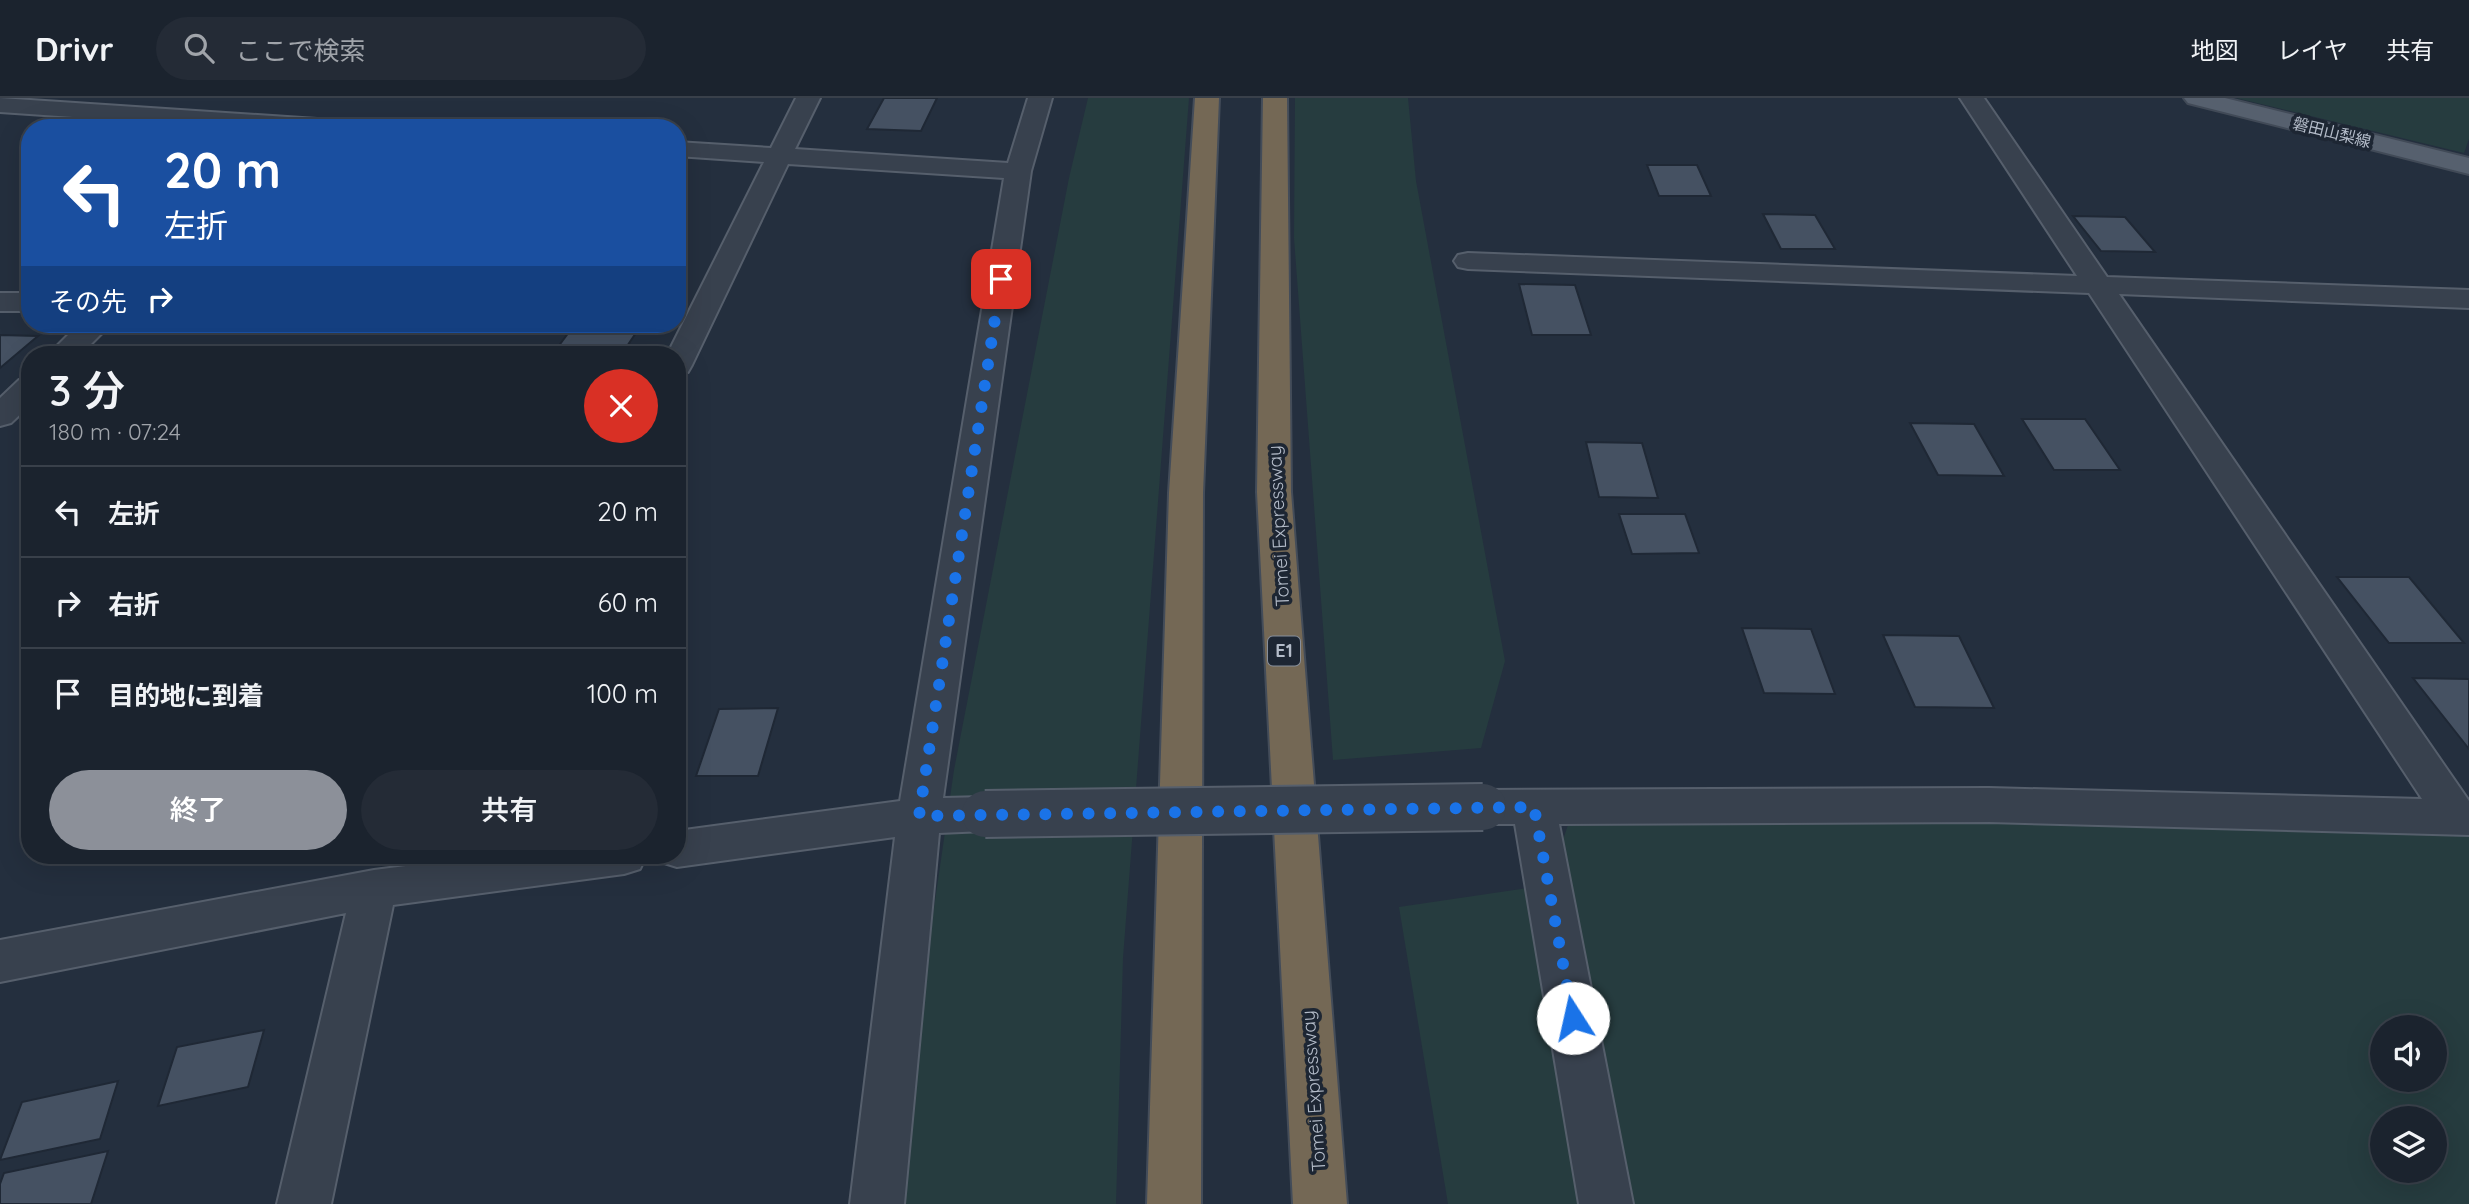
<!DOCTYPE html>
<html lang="ja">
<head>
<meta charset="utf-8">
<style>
  body { margin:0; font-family:Quicksand,"Noto Sans JP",sans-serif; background:#242b36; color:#f1f3f6; height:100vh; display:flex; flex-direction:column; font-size:26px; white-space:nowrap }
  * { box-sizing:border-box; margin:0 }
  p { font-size:23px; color:#a0a4aa }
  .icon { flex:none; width:38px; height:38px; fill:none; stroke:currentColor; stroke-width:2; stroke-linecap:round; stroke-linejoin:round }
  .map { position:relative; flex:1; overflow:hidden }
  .sheet { position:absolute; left:21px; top:248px; width:665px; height:518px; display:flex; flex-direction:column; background:#1b232e; border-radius:28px; box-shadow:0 7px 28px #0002,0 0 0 2px #39404a }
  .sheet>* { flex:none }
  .top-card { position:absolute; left:21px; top:21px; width:665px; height:214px; border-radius:28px; box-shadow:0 7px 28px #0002,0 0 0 2px #39404a; background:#1a4fa0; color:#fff; overflow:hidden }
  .controls { position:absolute; left:2370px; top:917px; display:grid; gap:14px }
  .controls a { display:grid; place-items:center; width:77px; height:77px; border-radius:50%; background:#1b232e; box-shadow:0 7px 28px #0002,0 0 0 2px #39404a; font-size:35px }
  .pin { position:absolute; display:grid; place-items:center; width:60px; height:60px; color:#fff; margin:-30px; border-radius:14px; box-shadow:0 4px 10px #0006 }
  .me { position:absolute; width:77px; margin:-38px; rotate:350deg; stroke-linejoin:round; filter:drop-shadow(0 0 5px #0008) }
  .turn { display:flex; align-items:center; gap:24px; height:147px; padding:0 28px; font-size:32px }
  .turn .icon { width:91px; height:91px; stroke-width:2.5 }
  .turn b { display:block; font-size:49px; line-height:60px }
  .then { display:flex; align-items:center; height:66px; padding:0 28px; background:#0003; gap:14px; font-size:26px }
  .round { display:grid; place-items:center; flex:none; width:74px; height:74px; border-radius:37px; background:#242b36 }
  .head { display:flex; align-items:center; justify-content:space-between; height:119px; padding:0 28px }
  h1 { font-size:42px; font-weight:600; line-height:52px }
  .action { display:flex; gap:14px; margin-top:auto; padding:14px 28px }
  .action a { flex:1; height:80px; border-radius:42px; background:#8c9099; color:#fff; font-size:28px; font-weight:600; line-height:80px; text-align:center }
  .action a+a { background:#242b36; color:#f1f3f6 }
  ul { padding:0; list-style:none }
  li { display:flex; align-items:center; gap:21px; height:91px; padding:0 28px; border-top:2px solid #39404a }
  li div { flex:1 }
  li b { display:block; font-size:26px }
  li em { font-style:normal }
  header { display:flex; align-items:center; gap:42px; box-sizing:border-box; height:98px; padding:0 35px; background:#1b232e; border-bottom:2px solid #39404a }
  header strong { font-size:33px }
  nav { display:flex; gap:38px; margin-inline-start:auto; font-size:24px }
  .search { width:490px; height:63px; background:#242b36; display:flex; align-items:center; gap:18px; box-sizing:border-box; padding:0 24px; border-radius:38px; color:#a0a4aa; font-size:26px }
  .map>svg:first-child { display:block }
  .green { fill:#263c3f; fill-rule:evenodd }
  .building { fill:#455162; stroke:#1f2835; stroke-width:2 }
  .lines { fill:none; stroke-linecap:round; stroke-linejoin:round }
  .minor-casing { stroke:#565f6c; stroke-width:4 }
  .major-casing { stroke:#414a57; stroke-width:4 }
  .highway-casing { stroke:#434c59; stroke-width:4 }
  .minor { fill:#38414e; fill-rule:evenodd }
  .major { fill:#56606e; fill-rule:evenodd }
  .highway { fill:#746855; fill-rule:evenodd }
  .minor-bridge-casing { stroke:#565f6c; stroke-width:50; stroke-linecap:butt }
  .minor-bridge { stroke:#38414e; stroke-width:46 }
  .route { stroke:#1a73e8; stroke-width:12; stroke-dasharray:0 21.6 }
  .labels { text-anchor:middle; stroke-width:7; stroke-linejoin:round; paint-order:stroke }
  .far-street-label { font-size:16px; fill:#b4bcc9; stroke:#1d2633 }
  .shield { fill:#1d2633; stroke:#878f9c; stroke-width:2 }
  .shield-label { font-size:18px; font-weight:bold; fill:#b4bcc9 }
  .street-label { font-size:19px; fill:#b4bcc9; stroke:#1d2633 }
</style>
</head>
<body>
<header>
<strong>Drivr</strong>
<div class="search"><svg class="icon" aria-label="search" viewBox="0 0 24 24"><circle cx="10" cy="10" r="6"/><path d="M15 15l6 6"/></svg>ここで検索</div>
<nav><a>地図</a><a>レイヤ</a><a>共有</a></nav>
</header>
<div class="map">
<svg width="2469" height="1106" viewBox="0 0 2469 1106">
  <rect width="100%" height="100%" fill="#242f3e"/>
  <path class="green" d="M 1088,0 L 1189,0 L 1123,860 L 1116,1106 L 891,1106 L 954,672 L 1069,80 Z
    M 1295,0 L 1408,0 L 1416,83 L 1505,563 L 1481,650 L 1333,662 L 1294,140 Z
    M 2236,0 L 2469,0 L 2469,41 L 2464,55 Z
    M 1574,709 L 2469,728 L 2469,1106 L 1448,1106 L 1399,809 L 1548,787 ZM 2382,929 L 2434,929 L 2434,982 L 2382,982 ZM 2382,1020 L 2434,1020 L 2434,1073 L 2382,1073 Z"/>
  <path class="building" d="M 884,0 L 937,0 L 921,33 L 867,31 Z
    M 1647,67 L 1697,67 L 1711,98 L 1659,98 Z
    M 1763,116 L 1815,117 L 1835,151 L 1781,151 Z
    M 2073,118 L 2125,119 L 2155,154 L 2101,153 Z
    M 1519,186 L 1575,187 L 1591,237 L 1532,237 Z
    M 575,226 L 642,226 L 621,257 L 552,257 Z
    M 0,237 L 38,238 L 0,270 Z
    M 2022,321 L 2085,321 L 2120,372 L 2054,372 Z
    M 1910,325 L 1974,326 L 2004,378 L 1938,377 Z
    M 1586,344 L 1642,345 L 1658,400 L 1599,399 Z
    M 1619,416 L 1685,416 L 1699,455 L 1632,456 Z
    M 2337,479 L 2409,479 L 2464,545 L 2389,545 Z
    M 1742,530 L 1811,531 L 1835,596 L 1764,595 Z
    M 1883,537 L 1959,538 L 1994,610 L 1915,609 Z
    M 2413,580 L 2469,581 L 2469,651 Z
    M 778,610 L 758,678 L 696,678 L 719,611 Z
    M 264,932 L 248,989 L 158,1008 L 177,949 Z
    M 118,983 L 100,1041 L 0,1062 L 22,1004 Z
    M 108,1053 L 91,1106 L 0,1106 L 0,1086 L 4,1075 Z"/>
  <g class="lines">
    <defs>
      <path id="minor" d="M 0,0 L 347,23 L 356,25 L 359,30 L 234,30 L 0,14 Z
        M 796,0 L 820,0 L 795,51 L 1008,65 L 1028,0 L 1052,0 L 1031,73 L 943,700 L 985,699 L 1000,704 L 1006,716 L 1000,728 L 985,733 L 939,735 L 904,1106 L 850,1106 L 895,739 L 677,769 L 661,764 L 658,758 L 677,758 L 677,733 L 900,703 L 1004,80 L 788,66 L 692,267 L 688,274 L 677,276 L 677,257 L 667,257 L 764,64 L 677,58 L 677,44 L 771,50 Z
        M 1960,0 L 1984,0 L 2107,179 L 2469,192 L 2469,210 L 2119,196 L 2469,703 L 2469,737 L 1989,724 L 1559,726 L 1633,1106 L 1579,1106 L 1515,726 L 1483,726 L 1468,721 L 1462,709 L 1468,697 L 1483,692 L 1989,690 L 2422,701 L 2089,195 L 1468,171 L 1458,169 L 1454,163 L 1458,157 L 1468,155 L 2077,178 Z
        M 0,195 L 30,195 L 30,213 L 0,213 Z
        M 79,226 L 111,226 L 80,257 L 48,257 Z
        M 30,280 L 30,307 L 11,325 L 0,328 L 0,300 L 19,282 Z
        M 485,758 L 646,758 L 640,771 L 624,776 L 393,807 L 331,1106 L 277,1106 L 346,815 L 0,884 L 0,842 L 374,772 Z"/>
      <path id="major" d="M 2184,0 L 2225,0 L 2469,60 L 2469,76 L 2188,5 Z"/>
      <path id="highway" d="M 1195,0 L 1219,0 L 1203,395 L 1201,1106 L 1147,1106 L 1169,395 Z
        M 1263,0 L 1287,0 L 1291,394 L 1347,1106 L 1293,1106 L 1257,394 Z"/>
    </defs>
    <use href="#minor" class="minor-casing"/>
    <use href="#major" class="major-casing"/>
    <use href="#highway" class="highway-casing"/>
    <use href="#minor" class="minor"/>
    <use href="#major" class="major"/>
    <use href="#highway" class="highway"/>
    <defs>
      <path id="minor-bridge" d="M 985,716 L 1483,709"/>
    </defs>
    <use href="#minor-bridge" class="minor-bridge-casing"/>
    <use href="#minor-bridge" class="minor-bridge"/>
  </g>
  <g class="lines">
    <path class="route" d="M 1001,181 L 919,718 L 1534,709 L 1573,920"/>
  </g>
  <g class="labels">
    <g class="far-street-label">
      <text transform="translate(2332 34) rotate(14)" y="6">磐田山梨線</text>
    </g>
    <rect class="shield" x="1268" y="538.5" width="32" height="29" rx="5"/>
    <g class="shield-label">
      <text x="1284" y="559">E1</text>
    </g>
    <g class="street-label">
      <text transform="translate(1278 428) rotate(-93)" y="7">Tomei Expressway</text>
      <text transform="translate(1313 993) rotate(-94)" y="7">Tomei Expressway</text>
    </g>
  </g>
</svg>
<div class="controls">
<a><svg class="icon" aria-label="sound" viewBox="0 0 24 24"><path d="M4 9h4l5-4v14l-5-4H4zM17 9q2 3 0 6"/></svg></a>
<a><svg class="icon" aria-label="layers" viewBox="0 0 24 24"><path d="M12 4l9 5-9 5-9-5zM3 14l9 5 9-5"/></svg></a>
</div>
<div class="pin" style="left:1001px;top:181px;background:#d93025"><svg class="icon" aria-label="arrive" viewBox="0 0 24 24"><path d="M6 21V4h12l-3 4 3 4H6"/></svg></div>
<svg class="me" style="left:1573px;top:920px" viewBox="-20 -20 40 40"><circle r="19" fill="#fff"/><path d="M0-13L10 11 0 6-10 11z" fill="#1a73e8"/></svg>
<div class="top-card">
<div class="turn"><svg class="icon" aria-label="left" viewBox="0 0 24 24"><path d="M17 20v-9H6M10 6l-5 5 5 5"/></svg><div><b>20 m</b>左折</div></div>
<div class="then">その先<svg class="icon" aria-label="right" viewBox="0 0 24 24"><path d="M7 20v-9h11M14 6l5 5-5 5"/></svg></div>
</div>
<section class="sheet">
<div class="head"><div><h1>3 分</h1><p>180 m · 07:24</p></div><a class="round" style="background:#d93025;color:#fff"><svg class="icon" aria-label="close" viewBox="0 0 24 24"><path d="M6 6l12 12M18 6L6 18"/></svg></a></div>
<ul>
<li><svg class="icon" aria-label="left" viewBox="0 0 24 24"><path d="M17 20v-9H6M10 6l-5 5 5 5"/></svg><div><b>左折</b></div><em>20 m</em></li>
<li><svg class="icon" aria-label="right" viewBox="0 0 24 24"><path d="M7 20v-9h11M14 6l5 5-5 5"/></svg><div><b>右折</b></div><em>60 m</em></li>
<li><svg class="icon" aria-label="arrive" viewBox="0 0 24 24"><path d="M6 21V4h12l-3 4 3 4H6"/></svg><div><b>目的地に到着</b></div><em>100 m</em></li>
</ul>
<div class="action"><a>終了</a><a>共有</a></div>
</section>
</div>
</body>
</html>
